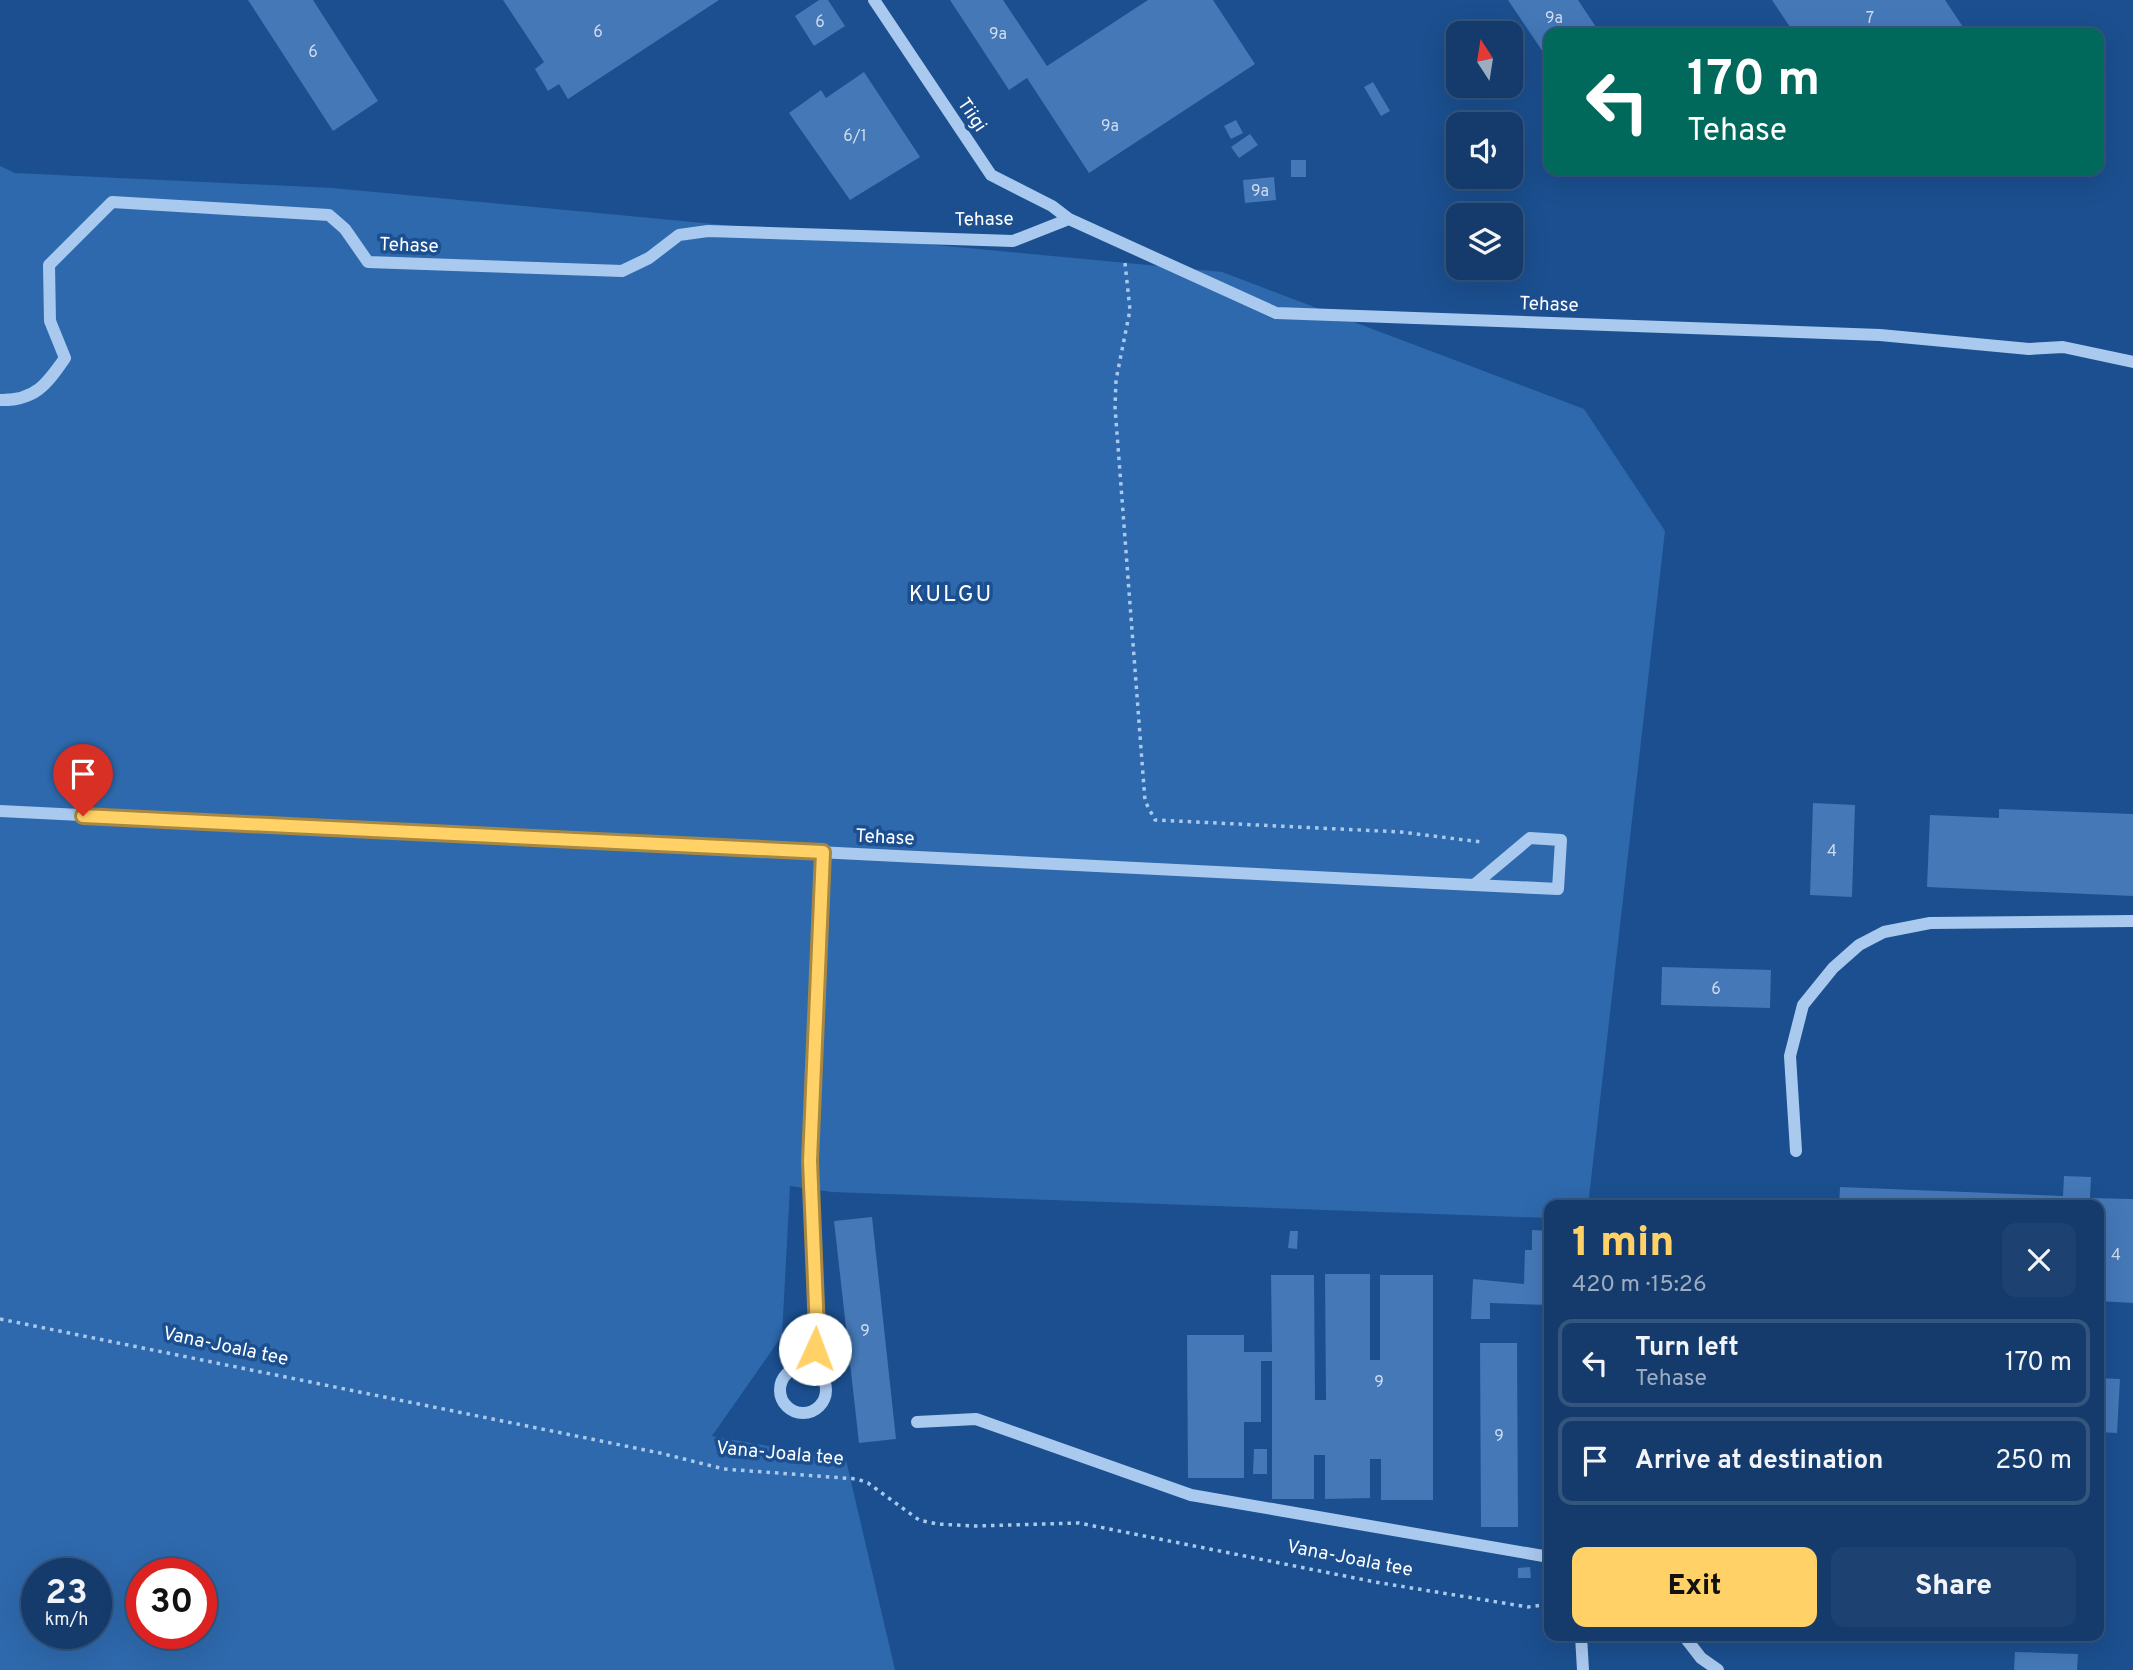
<!DOCTYPE html>
<html lang="en">
<head>
<meta charset="utf-8">
<style>
  body { margin:0; font-family:Overpass,sans-serif; background:#1d4271; color:#f1f3f6; height:100vh; display:flex; flex-direction:column; font-size:26px; white-space:nowrap }
  * { box-sizing:border-box; margin:0 }
  p { font-size:23px; color:#9dadc1 }
  .icon { flex:none; width:38px; height:38px; fill:none; stroke:currentColor; stroke-width:2; stroke-linecap:round; stroke-linejoin:round }
  .map { position:relative; flex:1; overflow:hidden }
  .drawer { position:absolute; left:1544px; top:1200px; width:560px; height:441px; display:flex; flex-direction:column; background:#143b6b; border-radius:14px; box-shadow:0 7px 28px #0002,0 0 0 2px #33557e }
  .drawer>* { flex:none }
  .hud { position:absolute; left:1544px; top:28px; width:560px; height:147px; border-radius:14px; box-shadow:0 7px 28px #0002,0 0 0 2px #33557e; background:#00695c; color:#fff; overflow:hidden }
  .needle { width:46px; rotate:348deg }
  .buttons { position:absolute; left:1446px; top:21px; display:grid; gap:14px }
  .buttons a { display:grid; place-items:center; width:77px; height:77px; border-radius:14px; background:#143b6b; box-shadow:0 7px 28px #0002,0 0 0 2px #33557e; font-size:35px }
  .speed { position:absolute; left:21px; top:1558px; display:flex; gap:14px; font-size:35px; font-weight:700; text-align:center }
  .speed>* { display:grid; place-content:center; width:91px; height:91px; border-radius:50%; background:#143b6b; box-shadow:0 7px 28px #0002,0 0 0 2px #33557e; line-height:1 }
  .speed small { font-size:18px; font-weight:400 }
  .speed .limit { border:10px solid #d22; background:#fff; color:#111 }
  .pin { position:absolute; display:grid; place-items:center; width:60px; height:60px; color:#fff; margin:-72px -30px; border-radius:50% 50% 50% 0; rotate:-45deg; box-shadow:0 0 7px #0007 }
  .pin .icon { rotate:45deg }
  .me { position:absolute; width:77px; margin:-38px; rotate:2deg; stroke-linejoin:round; filter:drop-shadow(0 0 5px #0008) }
  .turn { display:flex; align-items:center; gap:24px; height:147px; padding:0 28px; font-size:32px }
  .turn .icon { width:91px; height:91px; stroke-width:2.5 }
  .turn b { display:block; font-size:49px; line-height:60px }
  .round { display:grid; place-items:center; flex:none; width:74px; height:74px; border-radius:14px; background:#1d4271 }
  .headline { display:flex; align-items:center; justify-content:space-between; height:119px; padding:0 28px }
  h1 { font-size:42px; font-weight:800; line-height:52px; color:#ffd166 }
  .button { display:flex; gap:14px; margin-top:auto; padding:14px 28px }
  .button a { flex:1; height:80px; border-radius:14px; background:#ffd166; color:#111; font-size:28px; font-weight:800; line-height:80px; text-align:center }
  .button a+a { background:#1d4271; color:#f1f3f6 }
  ul { padding:0; list-style:none }
  li { display:flex; align-items:center; gap:21px; height:88px; margin:0 14px 10px; padding:0 14px; border:4px solid #33557e; border-radius:14px }
  li div { flex:1 }
  li b { display:block; font-size:26px }
  li em { font-style:normal }
  .map>svg:first-child { display:block }
  .green { fill:#2e69ad; fill-rule:evenodd }
  .building { fill:#4478b7 }
  .lines { fill:none; stroke-linecap:round; stroke-linejoin:round }
  .path { stroke:#a9c9ee; stroke-width:3.5; stroke-dasharray:3.5 5; stroke-linecap:butt }
  .minor { stroke:#a9c9ee; stroke-width:12 }
  .route-casing { stroke:#a68842; stroke-width:18 }
  .route { stroke:#ffd166; stroke-width:12 }
  .labels { text-anchor:middle; stroke-width:7; stroke-linejoin:round; paint-order:stroke }
  .number-label { font-size:16px; fill:#d0dded }
  .street-label { font-size:19px; fill:#fff; stroke:#1b4f8f }
  .quarter-label { font-size:23px; letter-spacing:2px; fill:#fff; stroke:#1b4f8f }
</style>
</head>
<body>
<div class="map">
<svg width="2133" height="1670" viewBox="0 0 2133 1670">
  <rect width="100%" height="100%" fill="#1b4f8f"/>
  <path class="green" d="M 0,166 L 15,173 L 332,188 L 1222,272 L 1584,409 L 1665,531 L 1588,1206 L 1549,1206 L 1549,1218 L 832,1192 L 790,1186 L 782,1336 L 712,1436 L 846,1460 L 895,1670 L 0,1670 ZM 37,1573 L 96,1573 L 96,1633 L 37,1633 ZM 142,1573 L 201,1573 L 201,1633 L 142,1633 Z"/>
  <path class="building" d="M 248,0 L 313,0 L 378,101 L 333,131 Z
    M 503,0 L 719,0 L 568,99 L 559,84 L 548,91 L 535,69 L 544,62 Z
    M 819,0 L 828,0 L 845,26 L 814,46 L 795,16 Z
    M 950,0 L 1003,0 L 1047,66 L 1148,0 L 1213,0 L 1255,64 L 1089,173 L 1027,78 L 1009,90 Z
    M 1508,0 L 1578,0 L 1600,33 L 1549,33 L 1549,61 Z
    M 1772,0 L 1945,0 L 1967,33 L 1794,33 Z
    M 864,72 L 920,157 L 850,200 L 789,113 L 821,90 L 826,98 Z
    M 1373,82 L 1390,111 L 1381,116 L 1364,87 Z
    M 1236,120 L 1243,133 L 1231,139 L 1224,126 Z
    M 1250,134 L 1258,145 L 1239,158 L 1231,147 Z
    M 1291,160 L 1306,160 L 1306,177 L 1291,177 Z
    M 1274,177 L 1276,200 L 1245,203 L 1243,180 Z
    M 1813,803 L 1855,805 L 1852,897 L 1810,895 Z
    M 1999,809 L 2133,814 L 2133,896 L 1927,887 L 1930,815 L 1999,818 Z
    M 1662,967 L 1771,970 L 1770,1008 L 1661,1005 Z
    M 2064,1176 L 2091,1177 L 2090,1198 L 2133,1199 L 2133,1303 L 2098,1301 L 2098,1206 L 1839,1206 L 1840,1187 L 2063,1196 Z
    M 872,1217 L 896,1439 L 859,1443 L 834,1221 Z
    M 1532,1230 L 1549,1231 L 1549,1305 L 1490,1303 L 1490,1319 L 1471,1319 L 1473,1279 L 1524,1284 L 1525,1250 L 1532,1250 Z
    M 1290,1231 L 1298,1231 L 1297,1249 L 1288,1248 Z
    M 1325,1274 L 1370,1274 L 1370,1360 L 1380,1360 L 1380,1275 L 1433,1275 L 1433,1500 L 1381,1500 L 1381,1459 L 1370,1459 L 1370,1498 L 1325,1499 L 1325,1455 L 1314,1455 L 1314,1499 L 1272,1499 L 1272,1361 L 1261,1361 L 1261,1422 L 1244,1422 L 1244,1478 L 1188,1478 L 1187,1335 L 1244,1335 L 1244,1352 L 1272,1352 L 1271,1275 L 1314,1275 L 1315,1400 L 1326,1400 Z
    M 1480,1343 L 1517,1343 L 1518,1527 L 1481,1527 Z
    M 2098,1378 L 2120,1379 L 2117,1433 L 2098,1432 Z
    M 1254,1449 L 1267,1449 L 1267,1474 L 1253,1474 Z
    M 1530,1567 L 1531,1578 L 1518,1578 L 1518,1568 Z
    M 2015,1652 L 2078,1654 L 2077,1670 L 2014,1670 Z"/>
  <g class="lines">
    <path class="path" d="M 1125,263 L 1130,310 L 1116,380 L 1115,407 L 1145,801 L 1155,820 L 1401,832 L 1481,842
      M 0,1319 L 660,1453 L 724,1469 L 857,1479 L 868,1483 L 919,1520 L 937,1524 L 974,1526 L 1079,1523 L 1375,1582 L 1528,1607 L 1549,1604"/>
    <path class="minor" d="M 874,0 L 991,175 L 1052,206 L 1069,219
      M 0,400 C 35,401 47,384 65,358 L 50,321 L 49,265 L 112,202 L 329,215 L 345,229 L 368,262 L 622,271 L 649,258 L 679,235 L 708,231 L 1013,241 L 1069,219 L 1276,313 L 1880,335 L 2029,349 L 2063,347 L 2133,362
      M 0,811 L 1474,885 L 1558,889 L 1561,840 L 1530,838 L 1474,885
      M 1796,1151 L 1790,1056 L 1803,1005 L 1833,968 L 1859,945 L 1884,932 L 1930,923 L 2133,921
      M780 1390a23 23 0 1 1 46 0a23 23 0 1 1-46 0Z
      M 813,1369 L 817,1330 L 810,1161 L 823,852
      M 917,1422 L 976,1419 L 1191,1495 L 1549,1557
      M 1581,1636 L 1583,1670
      M 1684,1636 L 1701,1658 L 1718,1670"/>
  </g>
  <g class="lines">
    <defs>
      <path id="route" d="M 83,816 L 823,852 L 810,1161 L 817,1330 L 815,1349"/>
    </defs>
    <use href="#route" class="route-casing"/>
    <use href="#route" class="route"/>
  </g>
  <g class="labels">
    <g class="number-label">
      <text x="1554" y="23">9a</text>
      <text x="1870" y="23">7</text>
      <text x="820" y="27">6</text>
      <text x="598" y="37">6</text>
      <text x="998" y="39">9a</text>
      <text x="313" y="57">6</text>
      <text x="1110" y="131">9a</text>
      <text x="855" y="141">6/1</text>
      <text x="1260" y="196">9a</text>
      <text x="1832" y="856">4</text>
      <text x="1716" y="994">6</text>
      <text x="2116" y="1260">4</text>
      <text x="865" y="1336">9</text>
      <text x="1379" y="1387">9</text>
      <text x="1499" y="1441">9</text>
    </g>
    <g class="street-label">
      <text transform="translate(973 114) rotate(56)" y="7">Tiigi</text>
      <text transform="translate(984 218) rotate(-1)" y="7">Tehase</text>
      <text transform="translate(409 244) rotate(2)" y="7">Tehase</text>
      <text transform="translate(1549 303) rotate(2)" y="7">Tehase</text>
      <text transform="translate(885 836) rotate(3)" y="7">Tehase</text>
      <text transform="translate(226 1345) rotate(12)" y="7">Vana-Joala tee</text>
      <text transform="translate(780 1452) rotate(5)" y="7">Vana-Joala tee</text>
      <text transform="translate(1350 1557) rotate(11)" y="7">Vana-Joala tee</text>
    </g>
    <g class="quarter-label">
      <text x="951" y="601">KULGU</text>
    </g>
  </g>
</svg>
<div class="buttons">
<a><svg class="needle" viewBox="-14 -14 28 28"><path d="M0-13l5 13h-10z" fill="#e53935"/><path d="M0 13l5-13h-10z" fill="#9dadc1"/></svg></a>
<a><svg class="icon" aria-label="sound" viewBox="0 0 24 24"><path d="M4 9h4l5-4v14l-5-4H4zM17 9q2 3 0 6"/></svg></a>
<a><svg class="icon" aria-label="layers" viewBox="0 0 24 24"><path d="M12 4l9 5-9 5-9-5zM3 14l9 5 9-5"/></svg></a>
</div>
<div class="speed"><div>23<small>km/h</small></div><div class="limit">30</div></div>
<div class="pin" style="left:83px;top:816px;background:#d93025"><svg class="icon" aria-label="arrive" viewBox="0 0 24 24"><path d="M6 21V4h12l-3 4 3 4H6"/></svg></div>
<svg class="me" style="left:815px;top:1349px" viewBox="-20 -20 40 40"><circle r="19" fill="#fff"/><path d="M0-13L10 11 0 6-10 11z" fill="#ffd166"/></svg>
<div class="hud">
<div class="turn"><svg class="icon" aria-label="left" viewBox="0 0 24 24"><path d="M17 20v-9H6M10 6l-5 5 5 5"/></svg><div><b>170 m</b>Tehase</div></div>
</div>
<section class="drawer">
<div class="headline"><div><h1>1 min</h1><p>420 m · 15:26</p></div><a class="round"><svg class="icon" aria-label="close" viewBox="0 0 24 24"><path d="M6 6l12 12M18 6L6 18"/></svg></a></div>
<ul>
<li><svg class="icon" aria-label="left" viewBox="0 0 24 24"><path d="M17 20v-9H6M10 6l-5 5 5 5"/></svg><div><b>Turn left</b><p>Tehase</p></div><em>170 m</em></li>
<li><svg class="icon" aria-label="arrive" viewBox="0 0 24 24"><path d="M6 21V4h12l-3 4 3 4H6"/></svg><div><b>Arrive at destination</b></div><em>250 m</em></li>
</ul>
<div class="button"><a>Exit</a><a>Share</a></div>
</section>
</div>
</body>
</html>
